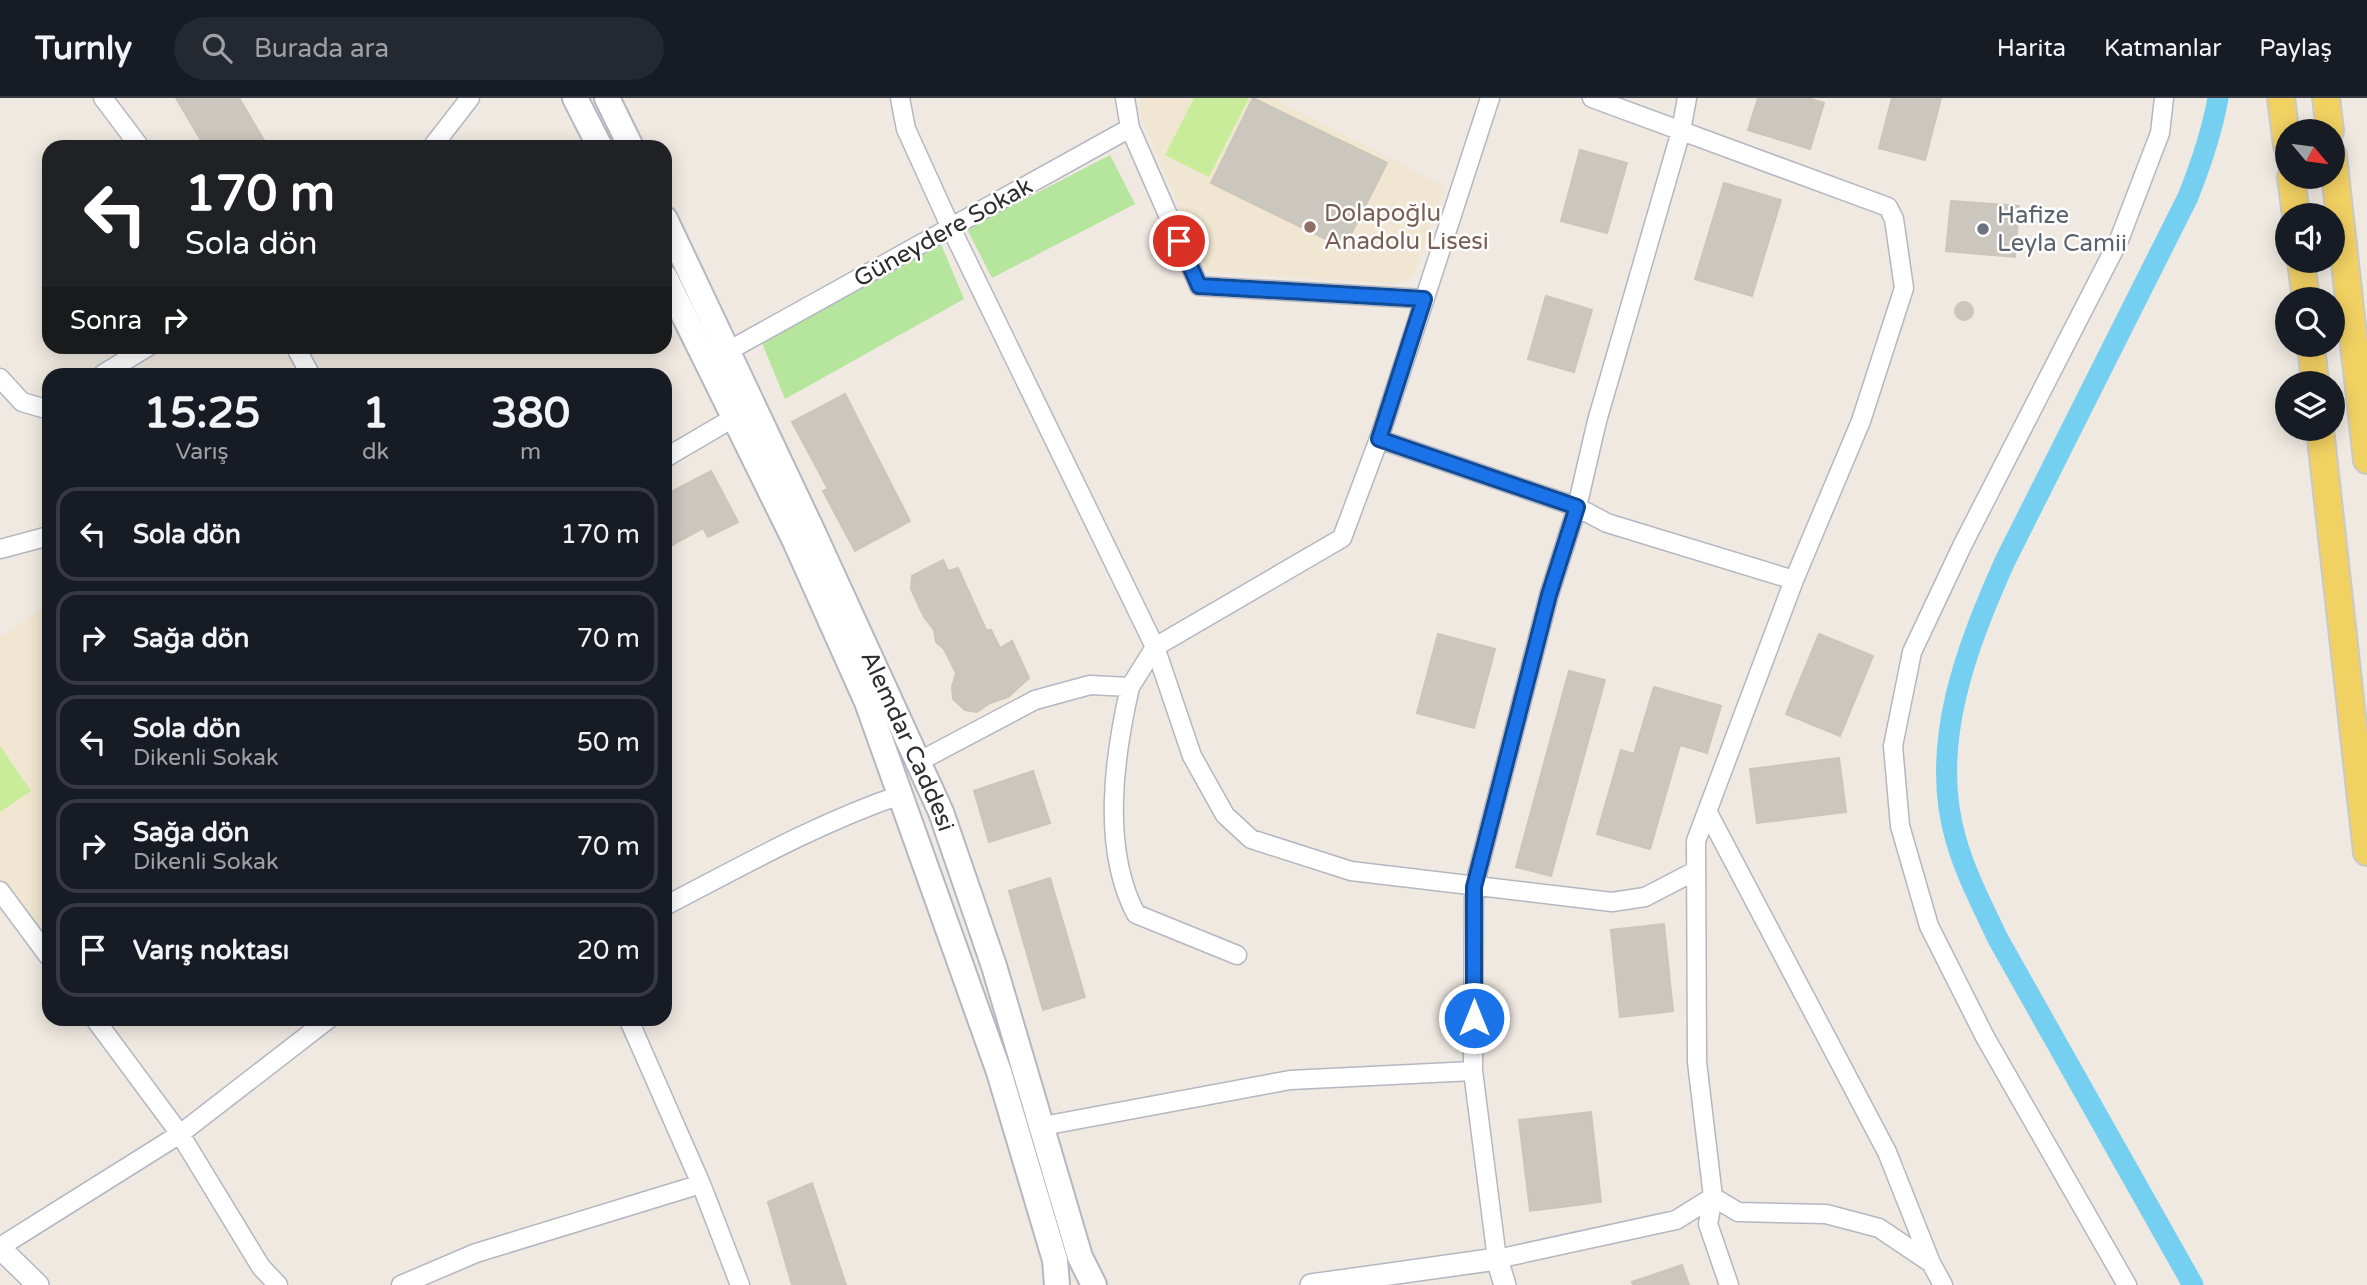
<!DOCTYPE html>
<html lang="tr">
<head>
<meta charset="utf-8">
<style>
  body { margin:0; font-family:"Varela Round",sans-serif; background:#242831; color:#f1f3f6; height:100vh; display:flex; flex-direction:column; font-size:26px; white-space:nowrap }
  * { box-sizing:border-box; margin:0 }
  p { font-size:23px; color:#9ea1a6 }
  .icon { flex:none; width:38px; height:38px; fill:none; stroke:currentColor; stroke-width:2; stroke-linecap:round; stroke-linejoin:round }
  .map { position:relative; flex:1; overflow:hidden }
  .side { position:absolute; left:42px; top:270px; width:630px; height:658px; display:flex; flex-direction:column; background:#171b24; border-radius:21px; box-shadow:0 4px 18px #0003 }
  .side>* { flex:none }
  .hud { position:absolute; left:42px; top:42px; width:630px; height:214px; border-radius:21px; box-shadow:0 4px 18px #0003; background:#202124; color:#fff; overflow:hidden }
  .needle { width:46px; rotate:119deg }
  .fabs { position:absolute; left:2275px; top:21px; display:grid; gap:14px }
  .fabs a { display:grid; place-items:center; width:70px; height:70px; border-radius:50%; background:#171b24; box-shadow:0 4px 18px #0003; font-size:35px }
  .pin { position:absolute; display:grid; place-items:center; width:60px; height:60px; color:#fff; margin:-30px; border:4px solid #fff; border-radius:50%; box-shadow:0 2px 7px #0007 }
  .me { position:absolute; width:77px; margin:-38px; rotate:0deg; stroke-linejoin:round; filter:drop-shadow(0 0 5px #0008) }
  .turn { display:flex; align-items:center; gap:24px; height:147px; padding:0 28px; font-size:32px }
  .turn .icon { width:91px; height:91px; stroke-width:2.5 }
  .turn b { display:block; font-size:49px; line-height:60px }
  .then { display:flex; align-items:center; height:66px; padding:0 28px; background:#0003; gap:14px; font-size:26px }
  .eta { display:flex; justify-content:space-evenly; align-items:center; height:119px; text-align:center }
  .eta b { font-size:42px; font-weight:700; line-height:49px }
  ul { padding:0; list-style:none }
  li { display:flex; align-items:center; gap:21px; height:94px; margin:0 14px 10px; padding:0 14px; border:4px solid #363941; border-radius:21px }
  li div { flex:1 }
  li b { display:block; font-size:26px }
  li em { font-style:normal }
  header { display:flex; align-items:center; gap:42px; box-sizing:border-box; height:98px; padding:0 35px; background:#171b24; border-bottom:2px solid #363941 }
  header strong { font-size:33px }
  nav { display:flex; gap:38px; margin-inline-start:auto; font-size:24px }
  .search { width:490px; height:63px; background:#242831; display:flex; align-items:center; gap:18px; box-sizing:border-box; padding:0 24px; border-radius:38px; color:#9ea1a6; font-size:26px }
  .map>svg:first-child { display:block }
  .education { fill:#f0e6d1 }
  .green { fill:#b6e59e }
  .pitch { fill:#c9ec9a }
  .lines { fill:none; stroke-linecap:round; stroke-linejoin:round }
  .canal { stroke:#75cff0; stroke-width:21 }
  .building { fill:#cbc7bf; stroke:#cbc5ba; stroke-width:2 }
  .minor-casing { stroke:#b4b7c1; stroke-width:21 }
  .tertiary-casing { stroke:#b4b7c1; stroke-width:24 }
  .secondary-casing { stroke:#b4b7c1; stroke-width:28 }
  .primary-casing { stroke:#c9c9c9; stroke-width:30 }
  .minor { stroke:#fff; stroke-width:18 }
  .tertiary { stroke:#fff; stroke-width:21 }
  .secondary { stroke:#fff; stroke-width:24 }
  .primary { stroke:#f2d163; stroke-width:26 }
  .route-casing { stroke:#114b97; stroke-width:18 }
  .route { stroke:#1a73e8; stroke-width:12 }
  .education-dot { fill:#8d6e63; stroke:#fff; stroke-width:2.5 }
  .worship-dot { fill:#6b7280; stroke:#fff; stroke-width:2.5 }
  .labels { text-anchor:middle; stroke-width:5; stroke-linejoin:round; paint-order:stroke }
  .education-label { font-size:24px; fill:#785e54; stroke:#fff; text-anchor:start }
  .worship-label { font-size:24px; fill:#5b616d; stroke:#fff; text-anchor:start }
  .street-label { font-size:24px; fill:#2e2e2e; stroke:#fff }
</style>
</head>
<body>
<header>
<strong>Turnly</strong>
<div class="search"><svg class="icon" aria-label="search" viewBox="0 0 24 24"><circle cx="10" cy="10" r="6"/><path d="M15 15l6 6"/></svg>Burada ara</div>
<nav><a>Harita</a><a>Katmanlar</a><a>Paylaş</a></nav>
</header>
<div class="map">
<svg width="2367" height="1187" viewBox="0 0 2367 1187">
  <rect width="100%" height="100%" fill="#efe9e1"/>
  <path class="education" d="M 1142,0 L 1272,0 L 1445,89 L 1414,176 L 1405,184 L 1397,186 L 1207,174 L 1138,11 Z
    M 49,505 L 49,827 L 37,835 L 0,781 L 0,539 Z"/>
  <path class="green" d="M 1110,57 L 1135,106 L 992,180 L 967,131 Z
    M 941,146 L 964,201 L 785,301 L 762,245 Z"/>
  <path class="pitch" d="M 1194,0 L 1249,0 L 1209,79 L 1165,57 Z
    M 0,648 L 31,693 L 0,714 Z"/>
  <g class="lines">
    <path class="canal" d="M 2193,1187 L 1998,841 C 1983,809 1966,777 1956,742 C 1928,647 1967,548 2005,463 L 2188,99 C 2201,66 2212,35 2218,0"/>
  </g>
  <path class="building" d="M 176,0 L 239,0 L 268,49 L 205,49 Z
    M 1253,0 L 1387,65 L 1344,150 L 1211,85 Z
    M 1758,0 L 1808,0 L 1824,5 L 1810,51 L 1748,32 Z
    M 1892,0 L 1941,0 L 1925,62 L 1879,50 Z
    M 1580,52 L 1627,65 L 1607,135 L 1561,123 Z
    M 1724,85 L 1781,102 L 1752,198 L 1695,181 Z
    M 1951,103 L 2019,108 L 2015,159 L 1946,153 Z
    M 1546,198 L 1592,212 L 1574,274 L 1528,261 Z
    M1955 213a9 9 0 1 1 18 0a9 9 0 1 1-18 0Z
    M 845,296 L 910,423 L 855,453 L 823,393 L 828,391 L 792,324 Z
    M 711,373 L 738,424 L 708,439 L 703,430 L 672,447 L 665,433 L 665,397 Z
    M 943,462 L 948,473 L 958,470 L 986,532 L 991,532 L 1000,550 L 1012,543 L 1029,580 L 1008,599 L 990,605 L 977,614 L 965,612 L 953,601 L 952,589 L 956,575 L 944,551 L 936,544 L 934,532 L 924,519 L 911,491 L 912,478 Z
    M 1438,536 L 1495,551 L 1474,630 L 1417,615 Z
    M 1819,536 L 1873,558 L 1840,638 L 1786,616 Z
    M 1569,573 L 1605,582 L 1551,778 L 1516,769 Z
    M 1654,589 L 1721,608 L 1707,655 L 1680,647 L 1650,751 L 1597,736 L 1621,652 L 1634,656 Z
    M 1839,660 L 1846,714 L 1757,725 L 1750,671 Z
    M 1033,673 L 1050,725 L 989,744 L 974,693 Z
    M 1050,780 L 1085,899 L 1043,912 L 1009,793 Z
    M 1664,826 L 1673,913 L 1620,919 L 1611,832 Z
    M 1591,1014 L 1601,1104 L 1530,1113 L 1519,1022 Z
    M 812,1085 L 846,1187 L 792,1187 L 768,1104 Z
    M 1682,1167 L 1689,1187 L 1633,1187 L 1632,1184 Z"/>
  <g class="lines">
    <defs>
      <path id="minor" d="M 103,0 L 140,49
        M 900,0 L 906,31 L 951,130 L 1155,549 L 1130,589 L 1090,587 L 1035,602 L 918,664
        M 1490,0 L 1379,341 L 1342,440 L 1155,549 L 1192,658 L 1225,717 L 1251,741 L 1351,773 L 1612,804 L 1645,799 L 1695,773
        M 1592,0 L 1888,109 L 1894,121 L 1904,190 L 1861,323 L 1794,482 L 1696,743 L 1697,964 L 1713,1099 L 1738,1114 L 1826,1116 L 1879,1130 L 1931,1165
        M 1687,0 L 1681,33 L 1597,323 L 1577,409 L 1549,497 L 1474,789 L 1473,973 L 1497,1161 L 1676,1122 L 1713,1099 L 1708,1126 L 1729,1187
        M 1130,30 L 1199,188 L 1425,201
        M 432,49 L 470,0
        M 295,248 L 310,276
        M 728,253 L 1130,30 L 1125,0
        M 103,276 L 149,248
        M 0,280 L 22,304 L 46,311 L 49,309
        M 1379,341 L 1577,409 L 1607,425 L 1794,482
        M 665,360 L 735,319
        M 0,451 L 49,438
        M 1130,589 C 1114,659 1101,750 1136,816 L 1237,857
        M 1707,713 L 1887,1054 L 1931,1165 L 1943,1187
        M 0,793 L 49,859
        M 665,808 C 742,768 818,725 900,697
        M 94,920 L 180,1036 L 261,1169 L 278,1187
        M 628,920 L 701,1086 L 740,1187
        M 1043,1028 L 1290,982 L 1473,973
        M 0,1149 L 180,1036 L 330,920
        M 401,1187 L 476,1155 L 701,1086
        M 2127,1187 L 1985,939 L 1929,828 L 1900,728 L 1893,648 L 1912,554 L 1963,446 L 2119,142 L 2160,35 L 2164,0"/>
      <path id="tertiary" d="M 0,1150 L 38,1187
        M 1311,1187 L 1497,1161 L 1505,1187"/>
      <g id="secondary">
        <path d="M 575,0 L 600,49"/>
        <path d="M 607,0 L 631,49"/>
        <path id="s1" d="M 665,121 L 812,432 L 941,714 L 994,868 L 1080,1159 L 1094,1187"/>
        <path d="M 665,179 L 795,443 L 867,604 L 999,974 L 1055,1162 L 1057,1187"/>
      </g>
      <path id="primary" d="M 2281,0 L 2287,47
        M 2326,0 L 2330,33
        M 2333,58 L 2367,362
        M 2291,79 L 2296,117
        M 2301,163 L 2306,201
        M 2311,247 L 2315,285
        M 2320,331 L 2367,754"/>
    </defs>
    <use href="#minor" class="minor-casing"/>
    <use href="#tertiary" class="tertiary-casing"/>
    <use href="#secondary" class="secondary-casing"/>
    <use href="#primary" class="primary-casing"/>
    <use href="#minor" class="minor"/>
    <use href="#tertiary" class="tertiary"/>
    <use href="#secondary" class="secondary"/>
    <use href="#primary" class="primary"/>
  </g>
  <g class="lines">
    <defs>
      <path id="route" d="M 1179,143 L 1199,188 L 1424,201 L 1379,341 L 1577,409 L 1549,497 L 1474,789 L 1474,920"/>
    </defs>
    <use href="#route" class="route-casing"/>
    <use href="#route" class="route"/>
  </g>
  <circle class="education-dot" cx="1310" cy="129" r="7"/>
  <circle class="worship-dot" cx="1983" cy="131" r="7"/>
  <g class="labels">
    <g class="education-label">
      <text x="1324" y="123">Dolapoğlu<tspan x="1324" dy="28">Anadolu Lisesi</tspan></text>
    </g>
    <g class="worship-label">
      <text x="1997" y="125">Hafize<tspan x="1997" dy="28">Leyla Camii</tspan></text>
    </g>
    <g class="street-label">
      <text transform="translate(943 134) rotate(-29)" y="8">Güneydere Sokak</text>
      <text dy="8" stroke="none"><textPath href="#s1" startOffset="576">Alemdar Caddesi</textPath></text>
    </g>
  </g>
</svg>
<div class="fabs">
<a><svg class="needle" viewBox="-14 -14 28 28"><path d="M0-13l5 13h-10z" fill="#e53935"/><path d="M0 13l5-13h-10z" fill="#9ea1a6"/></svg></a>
<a><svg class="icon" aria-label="sound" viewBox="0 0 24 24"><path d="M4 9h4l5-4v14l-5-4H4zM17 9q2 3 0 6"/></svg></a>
<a><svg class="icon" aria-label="search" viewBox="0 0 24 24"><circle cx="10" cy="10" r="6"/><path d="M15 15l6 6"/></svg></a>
<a><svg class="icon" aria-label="layers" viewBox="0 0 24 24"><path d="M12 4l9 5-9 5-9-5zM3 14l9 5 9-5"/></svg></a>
</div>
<div class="pin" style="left:1179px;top:143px;background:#d93025"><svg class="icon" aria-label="arrive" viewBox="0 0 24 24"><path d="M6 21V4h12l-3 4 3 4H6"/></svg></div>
<svg class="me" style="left:1474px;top:920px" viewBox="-20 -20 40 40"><circle r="17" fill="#1a73e8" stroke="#fff" stroke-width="3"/><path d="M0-11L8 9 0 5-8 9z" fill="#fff"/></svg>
<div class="hud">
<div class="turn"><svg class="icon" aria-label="left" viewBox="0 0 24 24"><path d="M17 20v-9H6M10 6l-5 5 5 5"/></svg><div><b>170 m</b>Sola dön</div></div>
<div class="then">Sonra<svg class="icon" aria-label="right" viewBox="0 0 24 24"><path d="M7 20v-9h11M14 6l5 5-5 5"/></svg></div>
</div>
<section class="side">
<div class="eta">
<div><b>15:25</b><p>Varış</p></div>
<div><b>1</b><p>dk</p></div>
<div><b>380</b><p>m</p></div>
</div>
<ul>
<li><svg class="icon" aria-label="left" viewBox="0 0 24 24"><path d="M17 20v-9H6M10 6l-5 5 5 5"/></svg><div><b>Sola dön</b></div><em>170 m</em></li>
<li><svg class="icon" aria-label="right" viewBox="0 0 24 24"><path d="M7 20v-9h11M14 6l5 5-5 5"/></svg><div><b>Sağa dön</b></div><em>70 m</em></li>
<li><svg class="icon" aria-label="left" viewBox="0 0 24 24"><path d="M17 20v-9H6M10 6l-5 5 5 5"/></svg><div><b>Sola dön</b><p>Dikenli Sokak</p></div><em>50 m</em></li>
<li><svg class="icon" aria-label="right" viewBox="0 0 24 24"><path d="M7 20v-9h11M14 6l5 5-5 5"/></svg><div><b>Sağa dön</b><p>Dikenli Sokak</p></div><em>70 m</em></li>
<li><svg class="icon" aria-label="arrive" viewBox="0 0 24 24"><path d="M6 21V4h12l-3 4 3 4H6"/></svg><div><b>Varış noktası</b></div><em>20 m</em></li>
</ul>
</section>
</div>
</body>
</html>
